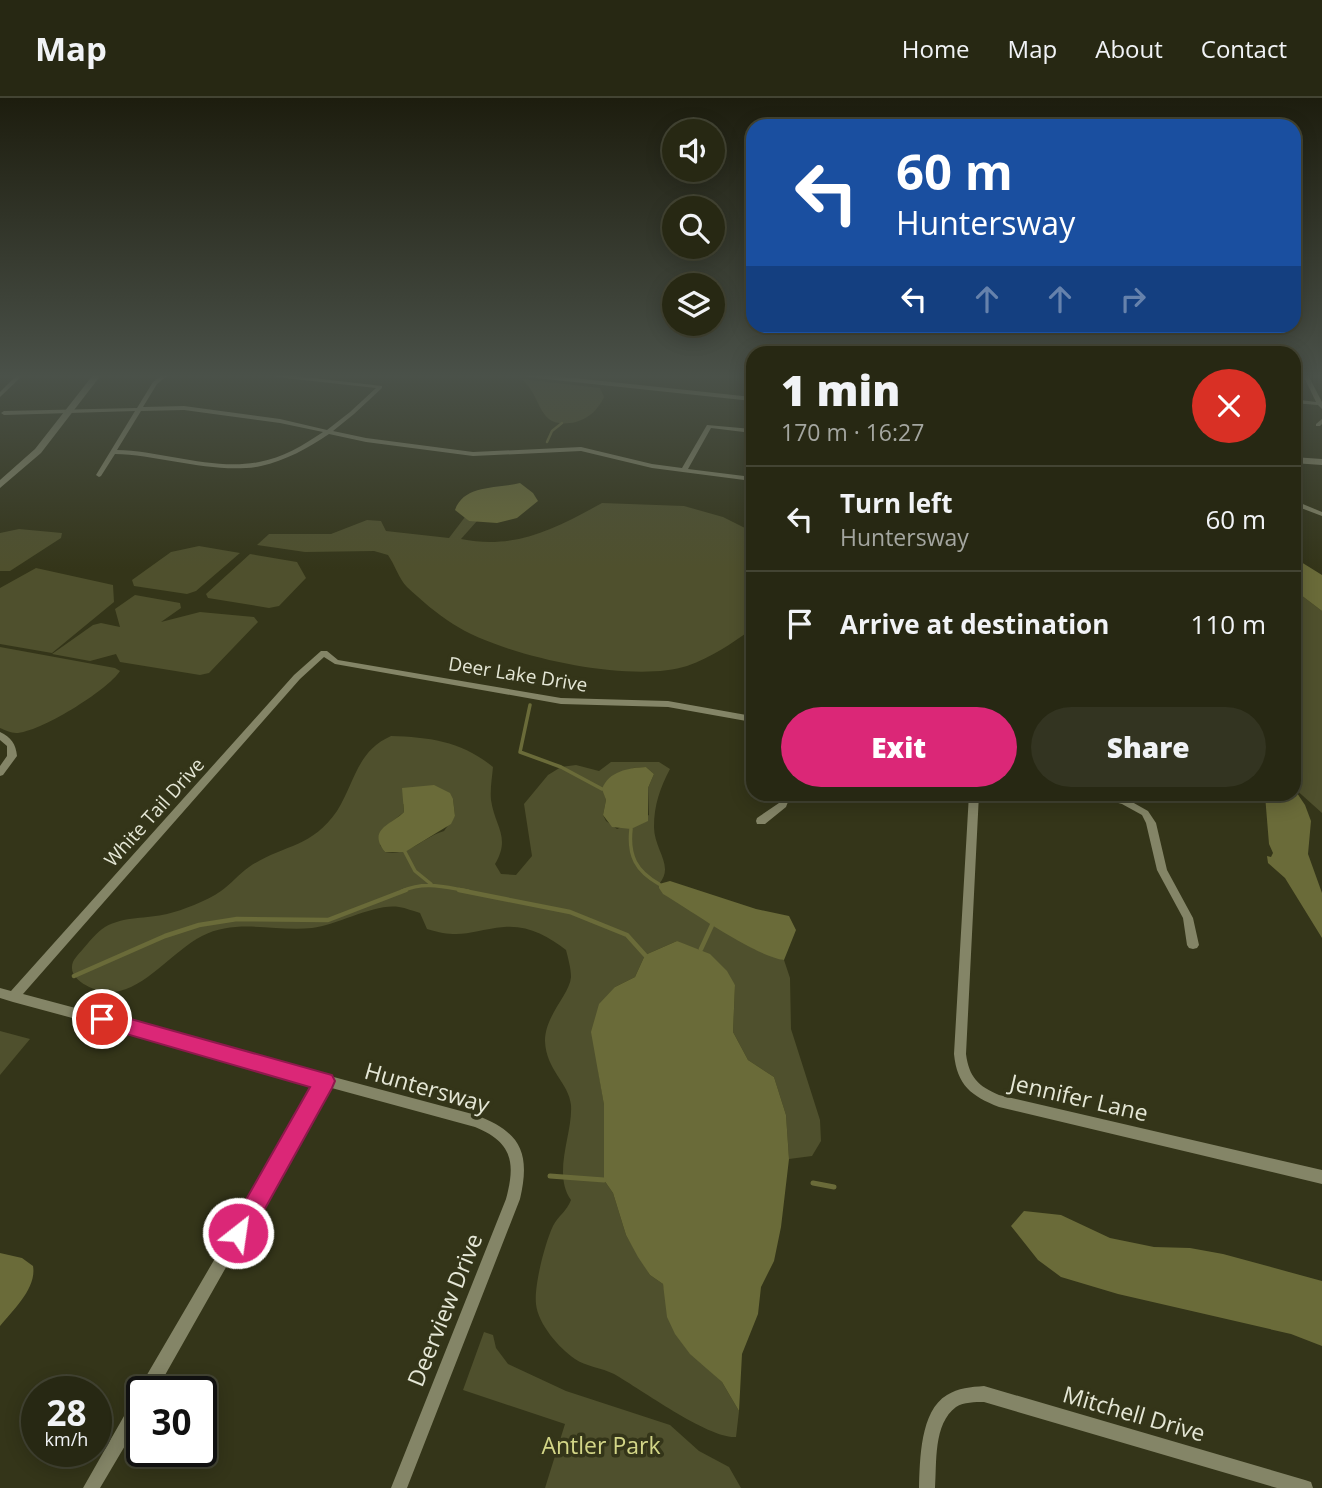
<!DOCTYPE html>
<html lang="en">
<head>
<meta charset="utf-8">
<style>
  body { margin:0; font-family:"Open Sans",sans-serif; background:#333421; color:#f1f3f6; height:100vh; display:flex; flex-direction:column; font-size:26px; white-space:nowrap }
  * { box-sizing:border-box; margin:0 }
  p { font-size:23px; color:#a4a6a0 }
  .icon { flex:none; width:38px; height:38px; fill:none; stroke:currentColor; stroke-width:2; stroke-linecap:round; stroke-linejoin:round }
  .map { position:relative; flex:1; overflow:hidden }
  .panel { position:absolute; left:746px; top:248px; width:555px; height:455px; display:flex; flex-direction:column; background:#272813; border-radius:21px; box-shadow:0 4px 18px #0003,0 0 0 2px #434433 }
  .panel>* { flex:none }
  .guide { position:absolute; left:746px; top:21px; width:555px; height:214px; border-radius:21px; box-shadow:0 4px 18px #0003,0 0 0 2px #434433; background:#1a4fa0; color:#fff; overflow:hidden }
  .tools { position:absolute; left:662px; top:21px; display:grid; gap:14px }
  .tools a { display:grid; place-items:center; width:63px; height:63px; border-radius:50%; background:#272813; box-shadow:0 4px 18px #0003,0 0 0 2px #434433; font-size:35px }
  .speed { position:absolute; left:21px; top:1278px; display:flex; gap:14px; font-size:35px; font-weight:700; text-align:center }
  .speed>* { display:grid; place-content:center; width:91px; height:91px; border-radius:50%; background:#272813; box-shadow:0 4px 18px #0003,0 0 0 2px #434433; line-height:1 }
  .speed small { font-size:18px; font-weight:400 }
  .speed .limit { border:4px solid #111; border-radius:10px; background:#fff; color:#111 }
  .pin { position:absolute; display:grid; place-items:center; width:60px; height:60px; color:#fff; margin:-30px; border:4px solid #fff; border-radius:50%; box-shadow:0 2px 7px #0007 }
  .me { position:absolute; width:77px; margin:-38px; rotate:30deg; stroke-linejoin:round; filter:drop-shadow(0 0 5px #0008) }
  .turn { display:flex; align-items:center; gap:24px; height:147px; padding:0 35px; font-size:32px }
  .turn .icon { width:91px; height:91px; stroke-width:2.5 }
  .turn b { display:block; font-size:49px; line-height:60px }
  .lanes { display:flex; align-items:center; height:66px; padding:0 35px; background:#0003; justify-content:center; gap:35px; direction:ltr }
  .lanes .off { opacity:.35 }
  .round { display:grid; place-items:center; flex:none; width:74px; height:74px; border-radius:37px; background:#333421 }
  .head { display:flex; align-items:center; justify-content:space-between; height:119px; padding:0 35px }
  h1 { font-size:42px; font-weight:800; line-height:52px }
  .cta { display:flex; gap:14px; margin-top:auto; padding:14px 35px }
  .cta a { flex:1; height:80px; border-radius:42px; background:#db2777; color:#fff; font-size:28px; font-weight:800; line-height:80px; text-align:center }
  .cta a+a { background:#333421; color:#f1f3f6 }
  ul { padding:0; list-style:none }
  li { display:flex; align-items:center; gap:21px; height:105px; padding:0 35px; border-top:2px solid #434433 }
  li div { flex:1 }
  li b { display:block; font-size:26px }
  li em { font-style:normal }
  header { display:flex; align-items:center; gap:42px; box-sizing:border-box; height:98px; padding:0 35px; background:#272813; border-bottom:2px solid #434433 }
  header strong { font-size:33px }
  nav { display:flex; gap:38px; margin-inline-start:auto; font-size:24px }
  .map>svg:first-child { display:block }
  .green { fill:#4f502d; fill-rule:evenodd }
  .water { fill:#6a6b39 }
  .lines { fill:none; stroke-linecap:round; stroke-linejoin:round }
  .stream-far3 { stroke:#6a6b39; stroke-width:2.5 }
  .stream-far2 { stroke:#6a6b39; stroke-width:3.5 }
  .stream-far1 { stroke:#6a6b39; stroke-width:4.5 }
  .stream { stroke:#6a6b39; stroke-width:5 }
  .street { fill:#848567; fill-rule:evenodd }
  .secondary { fill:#848567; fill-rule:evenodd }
  .route { fill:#db2777; stroke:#8e194d; stroke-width:2 }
  .labels { text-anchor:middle; stroke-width:7; stroke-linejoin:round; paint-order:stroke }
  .street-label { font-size:19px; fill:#e5e7d6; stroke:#343519 }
  .near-street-label { font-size:23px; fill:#e5e7d6; stroke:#343519 }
  .near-park-label { font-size:23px; fill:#d3d687; stroke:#343519 }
</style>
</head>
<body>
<header>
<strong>Map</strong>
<nav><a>Home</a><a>Map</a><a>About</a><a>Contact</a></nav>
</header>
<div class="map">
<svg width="1322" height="1390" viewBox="0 0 1322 1390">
  <rect width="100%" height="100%" fill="#343519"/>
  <path class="green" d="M 521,281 L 600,290 L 604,299 C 598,312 589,320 576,324 C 535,333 544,298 521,281 Z
    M 602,405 L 684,408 L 723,419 L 751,433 L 752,531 C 731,546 712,559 687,568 C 631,586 502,558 453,526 C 437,516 421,502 407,489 C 399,481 395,467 388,457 L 374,453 L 305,454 L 257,447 L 269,436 L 331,436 L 367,422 L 381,423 L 386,433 L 449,440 L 465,419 L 469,423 L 477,423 L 461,441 C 515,452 555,431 602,405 Z
    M 19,431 L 62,435 L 61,440 L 10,473 L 0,473 L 0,435 Z
    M 199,448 L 240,455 L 196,493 L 187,496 L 134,488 L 132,482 L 171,454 Z
    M 250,456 L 297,464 L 306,480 L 279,508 L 269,510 L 208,500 L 206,496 Z
    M 36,470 L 113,487 L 114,504 L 52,555 L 0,546 L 0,490 Z
    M 1293,491 L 1322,513 L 1322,715 L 1293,689 Z
    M 135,497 L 180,505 L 181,510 L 161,524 L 200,514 L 254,519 L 258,524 L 209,575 L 200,577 L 120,564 L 116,556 L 90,563 L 52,556 L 93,527 L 101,525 L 120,529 L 115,511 Z
    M 0,549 L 115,570 L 120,573 C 108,592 39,635 16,635 C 11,635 5,632 0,630 Z
    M 391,638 C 430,639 463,644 493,669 C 492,680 490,691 491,702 C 495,729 511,739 495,766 L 501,776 L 516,777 L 532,758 L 524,706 L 548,677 L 561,669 L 576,667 L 599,673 L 611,664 L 659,664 L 670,671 C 660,690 654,707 654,729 C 654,752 675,768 659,786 L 754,851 L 784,862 L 790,880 L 791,931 L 820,1022 L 821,1043 L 812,1058 L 789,1061 L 786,1017 L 774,979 L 748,962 L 733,934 L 735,887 L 677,843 L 645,857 L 635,879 L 615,889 L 598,971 L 604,1007 L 604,1082 L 613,1095 L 626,1137 L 650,1177 L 663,1186 L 666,1200 L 708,1271 L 722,1284 L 739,1313 L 736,1339 C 709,1341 642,1292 614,1276 C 602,1270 585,1268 575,1261 C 559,1250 538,1226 536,1206 C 534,1187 545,1145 553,1128 C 558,1118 567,1113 571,1102 C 552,1075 573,1036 571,1007 C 569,985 546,972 545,943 C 545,917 570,896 571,879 C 571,870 568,860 566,852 C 548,838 528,827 504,829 C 472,832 462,842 427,831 L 420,815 C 413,813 406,810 399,809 C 375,805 338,827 312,830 C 275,834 237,820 202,838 C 173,853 145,891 114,894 C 101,896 71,885 72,869 C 72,862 78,857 83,851 C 90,843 96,835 105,829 C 124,818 147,821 167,816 C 183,812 207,803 221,793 C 231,786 239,776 249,769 C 283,746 311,751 337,713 C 355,684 357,653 391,638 ZM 646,669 L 654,676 L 648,690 L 649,717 L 617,731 L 606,723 L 603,717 L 606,702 L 604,695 L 633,670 ZM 453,701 L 455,718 L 444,733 C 423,739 409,759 385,754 L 380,747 L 389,726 L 404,714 L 403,706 Z
    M 0,933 L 30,941 L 0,977 Z
    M 484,1234 L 493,1237 L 496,1250 L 508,1266 L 566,1293 L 670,1327 L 699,1353 L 729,1369 L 741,1390 L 545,1390 L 565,1326 L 463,1292 Z"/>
  <path class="water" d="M 520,385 L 533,395 L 538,403 L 517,420 L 497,425 L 469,423 L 455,412 C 464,386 498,391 520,385 Z
    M 1293,459 L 1322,477 L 1322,513 L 1293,491 Z
    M 646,669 L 654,676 L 648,690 L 648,723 L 631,731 L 612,729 L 603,717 L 606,702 L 602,691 C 609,673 628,670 646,669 Z
    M 434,687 L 450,695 L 453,701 L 455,718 L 451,726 L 405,754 L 385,754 C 367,731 391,727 404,714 L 402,690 Z
    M 1293,689 L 1305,707 L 1311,723 L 1308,756 L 1322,795 L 1322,840 L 1285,780 L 1268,765 L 1267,758 L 1271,759 L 1273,755 L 1269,746 L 1265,697 L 1293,696 Z
    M 670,783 L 756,811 L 789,818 L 796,832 L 784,862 C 754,858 692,813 663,796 L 659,790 L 659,786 Z
    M 677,843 L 710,856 L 727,873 L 735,887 L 733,934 L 748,962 L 774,979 L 786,1017 L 789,1061 L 781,1129 L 774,1163 L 761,1189 L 758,1216 L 742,1256 L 739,1313 L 722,1284 L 690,1256 L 675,1236 L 667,1219 L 663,1186 L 650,1177 L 638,1159 L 626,1137 L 613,1095 L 604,1082 L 604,1007 L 591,934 L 599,906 L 615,889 L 635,879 L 645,857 Z
    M 1024,1113 L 1061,1117 L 1110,1140 L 1154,1149 L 1190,1150 L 1223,1156 L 1322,1183 L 1322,1248 L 1291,1236 L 1118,1196 L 1061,1179 L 1038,1162 L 1011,1128 Z
    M 0,1155 L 22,1160 L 33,1168 C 37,1190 13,1212 0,1228 Z"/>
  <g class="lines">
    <path class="stream-far3" d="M 547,344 L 552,333 L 562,325"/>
    <path class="stream-far2" d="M 530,607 L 520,654 L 561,669 L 602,691
      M 631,731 C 628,758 636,773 659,786
      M 405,754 L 415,773 L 431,786
      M 402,793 C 425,783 444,789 468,793"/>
    <path class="stream-far1" d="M 459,792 L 570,814 L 627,837 L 645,857
      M 701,851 L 713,825
      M 74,878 L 165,838 L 199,827 L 237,821 L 328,822 L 406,792"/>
    <path class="stream" d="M 550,1078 L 604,1082
      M 813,1085 L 834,1089"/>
    <path class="street" d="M 17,277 L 23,277 L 0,299 L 0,294 Z
      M 162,277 L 168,277 L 157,286 L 143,309 L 184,308 L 280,321 L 327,332 L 350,314 L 376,290 L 276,279 L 274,277 L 287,277 L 382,288 L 382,290 L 354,316 L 333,333 L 366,340 L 473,354 L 581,349 L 652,366 L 682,370 L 707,327 L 752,331 L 752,335 L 711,330 L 688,371 L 752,379 L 752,383 L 652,370 L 581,353 L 473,358 L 366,344 L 329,336 C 308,350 285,363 261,368 C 216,377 161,357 115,356 L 101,378 L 99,379 L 96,377 L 135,313 L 4,317 L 1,315 L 4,313 L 137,310 L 153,284 ZM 184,312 L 280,325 L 323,334 C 304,347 282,360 259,364 C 214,373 163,353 117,352 L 141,313 Z
      M 1303,277 L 1308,277 L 1322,304 L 1322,311 L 1318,307 L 1293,305 L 1293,301 L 1316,304 Z
      M 1322,321 L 1322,326 L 1320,328 L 1316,328 L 1316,326 Z
      M 1293,402 L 1322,414 L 1322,418 L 1293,407 Z
      M 321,553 L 327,553 L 338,562 L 561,600 L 668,603 L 752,618 L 752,624 L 668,609 L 561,606 L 335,566 L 324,559 L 300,581 L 23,896 L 476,1017 C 520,1034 531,1054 520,1101 L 407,1390 L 391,1390 L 506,1101 C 516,1064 512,1044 475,1029 L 328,989 L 156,1293 L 142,1293 L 142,1319 L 100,1390 L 83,1390 L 136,1297 L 140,1296 L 139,1293 L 141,1287 L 317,986 L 13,904 L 0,900 L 0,890 L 11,893 L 294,577 Z
      M 0,634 C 11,639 16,646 17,658 L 3,677 L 0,678 L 0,668 L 7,658 L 7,648 L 0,642 Z
      M 781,696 L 791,696 L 786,709 L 765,726 L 757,726 L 756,723 L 757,720 L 779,705 Z
      M 969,696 L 979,696 L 966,956 C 969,979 978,988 999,997 L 1322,1072 L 1322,1086 L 999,1009 C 971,998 957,987 954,956 Z
      M 1090,696 L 1112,696 L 1125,700 L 1148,713 L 1156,725 L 1167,772 L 1193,820 L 1199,847 L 1197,850 L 1193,851 L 1189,850 L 1187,847 L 1183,820 L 1157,772 L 1146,725 L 1142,717 L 1122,706 L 1092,698 Z
      M 984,1288 L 1305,1382 L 1311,1384 L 1313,1390 L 1277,1390 L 984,1304 C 975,1304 964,1304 956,1309 C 933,1326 937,1365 935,1390 L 919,1390 C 920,1362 920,1313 947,1297 C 958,1290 971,1289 984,1288 Z"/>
    <path class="secondary" d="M 93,277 L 101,277 L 41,355 L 0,390 L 0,382 L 35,351 Z
      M 523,277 L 546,277 L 752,299 L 752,303 L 527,279 Z
      M 1293,359 L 1322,361 L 1322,367 L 1293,365 Z"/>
  </g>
  <linearGradient id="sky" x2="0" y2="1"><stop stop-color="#1d1d0e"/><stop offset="0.59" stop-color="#4a5149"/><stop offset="1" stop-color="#4a5149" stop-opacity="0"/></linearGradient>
  <rect width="1322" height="471" fill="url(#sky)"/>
  <path class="route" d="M 102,913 L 332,977 L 335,983 L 332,990 L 247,1143 L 238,1147 L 230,1143 L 227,1135 L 310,989 L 95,927 L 92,921 L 95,915 Z"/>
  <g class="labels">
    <g class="street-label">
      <text transform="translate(518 576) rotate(9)" y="7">Deer Lake Drive</text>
      <text transform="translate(154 714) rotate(-48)" y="7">White Tail Drive</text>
    </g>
    <g class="near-street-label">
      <text transform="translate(427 990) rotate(16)" y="8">Huntersway</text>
      <text transform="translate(1079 1000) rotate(13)" y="8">Jennifer Lane</text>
      <text transform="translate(445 1212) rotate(-68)" y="8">Deerview Drive</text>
      <text transform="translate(1134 1316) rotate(16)" y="8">Mitchell Drive</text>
    </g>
    <g class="near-park-label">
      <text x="601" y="1356">Antler Park</text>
    </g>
  </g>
</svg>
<div class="tools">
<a><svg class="icon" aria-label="sound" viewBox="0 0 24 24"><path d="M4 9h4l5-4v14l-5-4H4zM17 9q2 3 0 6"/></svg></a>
<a><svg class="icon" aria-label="search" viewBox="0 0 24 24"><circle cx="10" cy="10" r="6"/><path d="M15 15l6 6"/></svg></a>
<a><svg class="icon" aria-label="layers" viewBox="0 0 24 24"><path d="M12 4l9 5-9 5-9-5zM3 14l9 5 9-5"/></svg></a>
</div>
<div class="speed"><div>28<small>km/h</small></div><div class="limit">30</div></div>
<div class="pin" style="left:102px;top:921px;background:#d93025"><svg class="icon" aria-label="arrive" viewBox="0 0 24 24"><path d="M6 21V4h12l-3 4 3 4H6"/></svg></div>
<svg class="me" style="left:238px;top:1135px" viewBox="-20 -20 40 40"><circle r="17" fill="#db2777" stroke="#fff" stroke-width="3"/><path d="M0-11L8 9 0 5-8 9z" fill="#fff"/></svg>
<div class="guide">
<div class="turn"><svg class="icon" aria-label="left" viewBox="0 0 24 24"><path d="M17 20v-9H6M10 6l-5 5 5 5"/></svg><div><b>60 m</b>Huntersway</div></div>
<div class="lanes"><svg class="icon" aria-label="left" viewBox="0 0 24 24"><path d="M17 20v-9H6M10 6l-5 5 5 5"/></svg><svg class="icon off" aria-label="ahead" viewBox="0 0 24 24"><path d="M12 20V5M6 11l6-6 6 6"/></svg><svg class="icon off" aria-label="ahead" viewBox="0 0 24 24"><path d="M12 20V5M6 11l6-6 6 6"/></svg><svg class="icon off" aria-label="right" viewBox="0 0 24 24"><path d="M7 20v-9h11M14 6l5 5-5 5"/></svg></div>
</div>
<section class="panel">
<div class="head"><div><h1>1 min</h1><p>170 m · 16:27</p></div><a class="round" style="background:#d93025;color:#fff"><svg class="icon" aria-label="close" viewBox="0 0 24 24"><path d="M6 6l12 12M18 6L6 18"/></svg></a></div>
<ul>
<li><svg class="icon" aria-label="left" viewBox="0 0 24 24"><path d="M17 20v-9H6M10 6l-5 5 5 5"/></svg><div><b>Turn left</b><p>Huntersway</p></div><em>60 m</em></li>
<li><svg class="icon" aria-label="arrive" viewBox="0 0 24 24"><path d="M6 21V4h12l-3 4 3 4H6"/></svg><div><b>Arrive at destination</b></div><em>110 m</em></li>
</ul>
<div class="cta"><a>Exit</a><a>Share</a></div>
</section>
</div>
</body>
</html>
